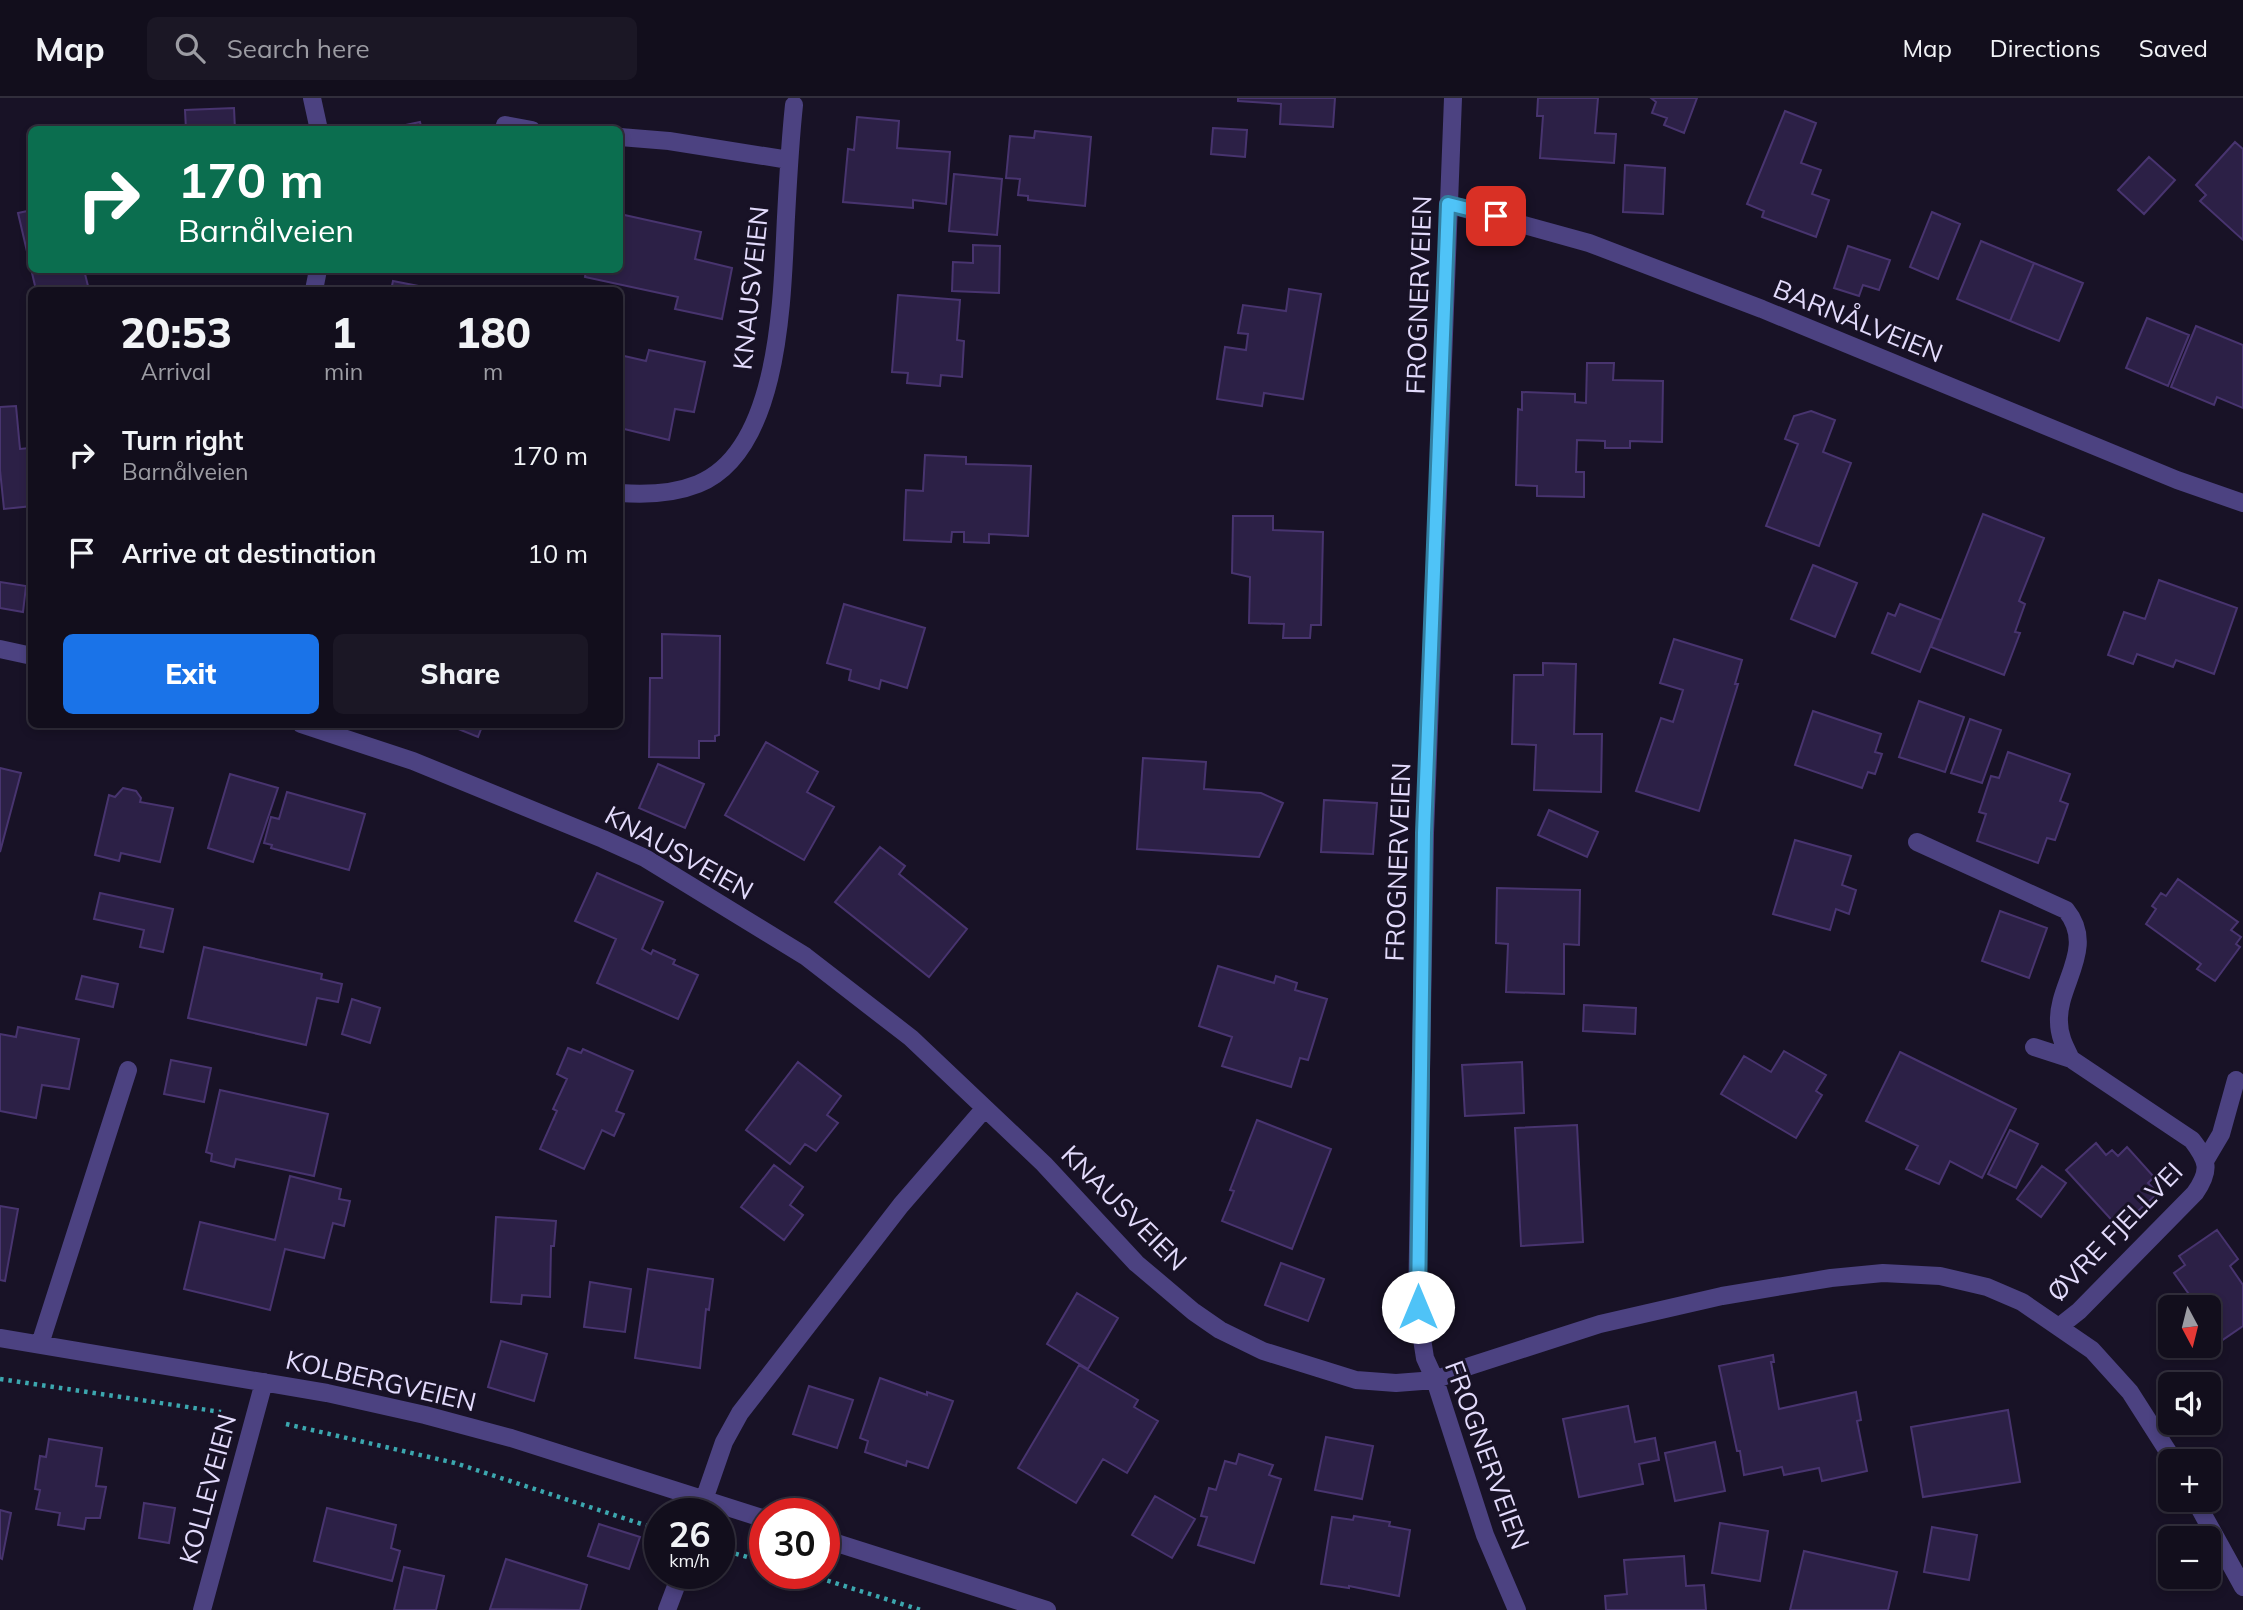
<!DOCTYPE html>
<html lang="en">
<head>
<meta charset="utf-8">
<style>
  body { margin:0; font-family:Mulish,sans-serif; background:#1b1725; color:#f1f3f6; height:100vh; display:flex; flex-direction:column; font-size:26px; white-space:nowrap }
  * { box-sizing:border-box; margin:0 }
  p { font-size:23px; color:#9c9ca3 }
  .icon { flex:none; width:38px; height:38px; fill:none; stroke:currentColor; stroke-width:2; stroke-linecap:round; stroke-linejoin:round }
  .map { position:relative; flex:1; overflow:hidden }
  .side { position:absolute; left:28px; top:189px; width:595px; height:441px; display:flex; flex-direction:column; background:#120e1c; border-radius:10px; box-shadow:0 4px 10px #0003,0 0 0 2px #312e3b }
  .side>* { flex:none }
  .hud { position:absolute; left:28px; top:28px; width:595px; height:147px; border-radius:10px; box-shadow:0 4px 10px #0003,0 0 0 2px #312e3b; background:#0b6e4f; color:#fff; overflow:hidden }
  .needle { width:46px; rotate:173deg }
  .controls { position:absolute; left:2158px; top:1197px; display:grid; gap:14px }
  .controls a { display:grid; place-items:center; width:63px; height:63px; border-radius:10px; background:#120e1c; box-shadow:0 4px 10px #0003,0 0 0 2px #312e3b; font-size:35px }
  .speed { position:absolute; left:644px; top:1400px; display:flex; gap:14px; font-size:35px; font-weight:700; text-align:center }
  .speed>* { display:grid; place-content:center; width:91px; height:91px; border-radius:50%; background:#120e1c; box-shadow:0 4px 10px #0003,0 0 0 2px #312e3b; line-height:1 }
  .speed small { font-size:18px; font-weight:400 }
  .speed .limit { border:10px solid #d22; background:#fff; color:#111 }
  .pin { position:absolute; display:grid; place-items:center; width:60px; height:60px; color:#fff; margin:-30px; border-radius:14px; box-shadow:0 4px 10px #0006 }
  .me { position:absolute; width:77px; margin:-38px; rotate:0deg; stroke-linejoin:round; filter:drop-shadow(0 0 5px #0008) }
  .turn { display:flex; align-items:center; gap:24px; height:147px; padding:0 35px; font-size:32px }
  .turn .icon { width:91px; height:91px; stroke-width:2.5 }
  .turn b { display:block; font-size:49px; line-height:60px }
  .eta { display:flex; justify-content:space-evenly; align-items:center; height:119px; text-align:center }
  .eta b { font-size:42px; font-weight:800; line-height:49px }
  .action { display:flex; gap:14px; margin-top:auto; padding:14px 35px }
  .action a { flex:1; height:80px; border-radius:10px; background:#1a73e8; color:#fff; font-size:28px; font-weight:800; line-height:80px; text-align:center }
  .action a+a { background:#1b1725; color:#f1f3f6 }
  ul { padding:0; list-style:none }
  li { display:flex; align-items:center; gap:21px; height:98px; padding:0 35px }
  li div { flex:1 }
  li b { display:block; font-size:26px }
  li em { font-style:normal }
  header { display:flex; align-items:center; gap:42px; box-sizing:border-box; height:98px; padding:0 35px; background:#120e1c; border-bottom:2px solid #312e3b }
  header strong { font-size:33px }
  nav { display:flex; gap:38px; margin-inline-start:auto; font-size:24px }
  .search { width:490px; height:63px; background:#1b1725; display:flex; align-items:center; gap:18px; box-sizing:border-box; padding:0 24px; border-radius:10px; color:#9c9ca3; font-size:26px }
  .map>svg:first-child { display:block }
  .building { fill:#2c2046; stroke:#48346f; stroke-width:2 }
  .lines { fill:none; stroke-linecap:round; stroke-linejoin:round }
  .path { stroke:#3ca7af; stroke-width:4.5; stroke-dasharray:3.5 5; stroke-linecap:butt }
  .minor { stroke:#4c4281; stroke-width:18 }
  .route-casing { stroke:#337fa1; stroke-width:18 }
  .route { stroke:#4fc3f7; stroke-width:12 }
  .labels { text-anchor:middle; stroke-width:6; stroke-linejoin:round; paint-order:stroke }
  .street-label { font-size:26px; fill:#e3dbfc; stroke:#181226 }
</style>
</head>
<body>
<header>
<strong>Map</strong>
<div class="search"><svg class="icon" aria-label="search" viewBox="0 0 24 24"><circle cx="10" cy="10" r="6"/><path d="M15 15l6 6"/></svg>Search here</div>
<nav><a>Map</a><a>Directions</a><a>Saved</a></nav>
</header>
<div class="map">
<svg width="2243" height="1512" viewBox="0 0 2243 1512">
  <rect width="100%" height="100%" fill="#181226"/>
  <path class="building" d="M 1238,0 L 1335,0 L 1333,29 L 1280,26 L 1281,6 L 1238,3 Z
    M 1538,0 L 1598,0 L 1595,35 L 1616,36 L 1614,65 L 1540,60 L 1543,18 L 1537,18 Z
    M 1651,0 L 1697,0 L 1684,35 L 1664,27 L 1667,20 L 1652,15 L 1656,4 Z
    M 234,10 L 235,32 L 186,32 L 185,12 Z
    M 1785,13 L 1816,25 L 1801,65 L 1821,72 L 1812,96 L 1829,102 L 1816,139 L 1762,119 L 1764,113 L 1747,106 Z
    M 857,19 L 899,23 L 897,50 L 950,54 L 946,106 L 913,102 L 913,110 L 843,104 L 848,51 L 854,52 Z
    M 420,24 L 422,32 L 382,32 Z
    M 1213,30 L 1247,32 L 1245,59 L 1211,56 Z
    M 1035,33 L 1091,39 L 1085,108 L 1028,102 L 1028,98 L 1018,97 L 1020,81 L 1006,80 L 1010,38 L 1034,40 Z
    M 2235,44 L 2243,51 L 2243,142 L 2200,103 L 2206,97 L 2196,87 Z
    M 2149,59 L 2175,82 L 2144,116 L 2118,92 Z
    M 1625,67 L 1665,70 L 1663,116 L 1623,114 Z
    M 954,76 L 1002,81 L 997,137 L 949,133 Z
    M 32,112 L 32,172 L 84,172 L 89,192 L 36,192 L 18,115 Z
    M 1932,114 L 1960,126 L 1938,181 L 1910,169 Z
    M 620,116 L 701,134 L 695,161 L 732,170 L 722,221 L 675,211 L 678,199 L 585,179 L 586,172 L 620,172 Z
    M 1981,143 L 2034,165 L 2010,223 L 1957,201 Z
    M 973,147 L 1000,148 L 999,195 L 952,193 L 953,164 L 973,165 Z
    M 1848,148 L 1890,162 L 1879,192 L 1863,187 L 1859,198 L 1834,190 Z
    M 2034,165 L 2083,185 L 2059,243 L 2010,223 Z
    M 393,183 L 439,192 L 391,192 Z
    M 1289,191 L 1321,196 L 1303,301 L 1264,295 L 1262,308 L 1217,301 L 1225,249 L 1246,252 L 1248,236 L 1238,235 L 1243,207 L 1286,213 Z
    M 898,197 L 960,202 L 957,242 L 964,243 L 962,279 L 941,277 L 940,288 L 907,285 L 908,275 L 892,274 Z
    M 2147,220 L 2189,237 L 2168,288 L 2126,270 Z
    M 2196,228 L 2243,247 L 2243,310 L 2217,299 L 2214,307 L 2171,289 Z
    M 649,252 L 705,264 L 694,314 L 675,311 L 669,342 L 620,330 L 620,257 L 646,263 Z
    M 1587,265 L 1614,265 L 1613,282 L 1663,283 L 1662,344 L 1630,343 L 1630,350 L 1605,350 L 1605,343 L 1577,342 L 1576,374 L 1584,374 L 1584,399 L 1537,398 L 1537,388 L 1516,387 L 1518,311 L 1522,312 L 1522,294 L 1575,296 L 1575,304 L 1586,305 Z
    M 16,308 L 20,351 L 29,350 L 32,408 L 4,411 L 0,372 L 0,309 Z
    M 1811,313 L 1835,322 L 1823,354 L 1851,365 L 1819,448 L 1766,428 L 1798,346 L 1785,341 L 1794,318 Z
    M 925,357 L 966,359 L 966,366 L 1031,368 L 1028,438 L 989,436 L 989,445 L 964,444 L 964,434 L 952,434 L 951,444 L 904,442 L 906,392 L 923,393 Z
    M 1983,416 L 2044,440 L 2019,503 L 2025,506 L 2015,534 L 2020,535 L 2004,577 L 1931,549 Z
    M 1233,418 L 1273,418 L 1273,432 L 1323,434 L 1321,527 L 1311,527 L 1310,540 L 1283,540 L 1284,526 L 1249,525 L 1250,479 L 1232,475 Z
    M 1813,467 L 1857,485 L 1835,539 L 1791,521 Z
    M 2159,482 L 2237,510 L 2214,576 L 2176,562 L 2173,569 L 2137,556 L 2133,566 L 2108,557 L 2124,514 L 2145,521 Z
    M 0,484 L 26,488 L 23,514 L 0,510 Z
    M 844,506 L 925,530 L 907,590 L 881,582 L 879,591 L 849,582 L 851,572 L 827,565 Z
    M 1900,506 L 1941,522 L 1920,574 L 1872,555 L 1888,515 L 1895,518 Z
    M 662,536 L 720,538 L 719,637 L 715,638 L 715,643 L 699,643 L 699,660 L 649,659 L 650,580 L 662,580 Z
    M 1674,541 L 1742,562 L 1735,586 L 1738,586 L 1699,713 L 1636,693 L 1661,620 L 1673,624 L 1683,592 L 1660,585 Z
    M 1543,565 L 1576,566 L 1574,636 L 1602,636 L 1601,694 L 1534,692 L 1536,647 L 1512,646 L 1514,577 L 1543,577 Z
    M 1919,603 L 1964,619 L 1945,674 L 1899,659 Z
    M 1813,613 L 1881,636 L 1875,654 L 1882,656 L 1875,676 L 1868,674 L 1862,690 L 1795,667 Z
    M 1970,621 L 2001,632 L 1982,685 L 1951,675 Z
    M 446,626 L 483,626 L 478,639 Z
    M 766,644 L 818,674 L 807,694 L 834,709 L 804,762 L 725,717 Z
    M 2008,654 L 2070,676 L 2060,703 L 2068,706 L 2055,742 L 2047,740 L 2038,765 L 1977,743 L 1986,716 L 1979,714 L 1991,678 L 1999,680 Z
    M 1143,660 L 1206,664 L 1204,691 L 1261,695 L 1283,705 L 1259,759 L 1137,751 Z
    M 658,666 L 704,686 L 685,730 L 639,710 Z
    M 0,670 L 21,675 L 0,754 Z
    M 230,676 L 278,690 L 253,764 L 208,750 Z
    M 123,690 L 136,693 L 141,700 L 140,704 L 173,710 L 160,764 L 121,755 L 119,763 L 95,757 L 109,697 L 115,699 Z
    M 287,694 L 365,716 L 349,772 L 271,750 L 272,747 L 264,745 L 271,719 L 279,721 Z
    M 1324,702 L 1377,705 L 1373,756 L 1321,754 Z
    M 1549,712 L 1598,734 L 1587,759 L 1538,737 Z
    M 1795,742 L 1851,758 L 1842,787 L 1856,792 L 1849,816 L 1836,811 L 1830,832 L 1773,816 Z
    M 880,749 L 905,768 L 899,776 L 967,831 L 929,879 L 835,804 Z
    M 597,775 L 663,804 L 642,851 L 651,856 L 653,852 L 675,862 L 673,866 L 698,877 L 678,921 L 597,885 L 616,841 L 575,823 Z
    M 2178,781 L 2238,824 L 2231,832 L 2241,839 L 2236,846 L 2240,849 L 2215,883 L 2197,871 L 2201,866 L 2146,826 L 2156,811 L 2152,808 L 2161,795 L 2166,798 Z
    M 1497,790 L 1580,792 L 1579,847 L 1564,846 L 1564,896 L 1506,894 L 1508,846 L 1496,845 Z
    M 100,795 L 173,811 L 163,854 L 140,849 L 144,832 L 94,821 Z
    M 2000,813 L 2047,830 L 2029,880 L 1982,863 Z
    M 204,849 L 322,876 L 321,881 L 342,886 L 338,904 L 317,900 L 306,947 L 188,920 Z
    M 1218,868 L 1274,885 L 1276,878 L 1297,885 L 1295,892 L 1327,901 L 1308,962 L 1300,960 L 1291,989 L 1222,968 L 1232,939 L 1199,928 Z
    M 82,878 L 118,886 L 113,909 L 76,901 Z
    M 352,901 L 380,910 L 370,945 L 342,936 Z
    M 1584,907 L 1636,910 L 1635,936 L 1583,933 Z
    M 18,929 L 79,941 L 69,991 L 42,987 L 36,1020 L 0,1013 L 0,936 L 16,939 Z
    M 568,950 L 581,955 L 583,951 L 633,973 L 616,1013 L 624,1016 L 614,1038 L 602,1032 L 584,1071 L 540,1051 L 557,1013 L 553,1011 L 567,981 L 557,976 Z
    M 1784,953 L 1826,977 L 1816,993 L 1822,997 L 1796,1040 L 1721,996 L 1744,958 L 1771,974 Z
    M 1900,954 L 2016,1011 L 1982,1080 L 1950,1063 L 1939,1086 L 1906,1071 L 1918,1048 L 1866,1023 Z
    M 171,962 L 211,970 L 204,1004 L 164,996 Z
    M 798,964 L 841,998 L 827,1017 L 838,1025 L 816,1053 L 805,1046 L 790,1066 L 746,1032 Z
    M 1522,964 L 1524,1015 L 1465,1018 L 1462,967 Z
    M 220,992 L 328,1016 L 314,1078 L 236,1061 L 234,1069 L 211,1063 L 212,1056 L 206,1054 Z
    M 1257,1022 L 1331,1051 L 1292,1151 L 1222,1123 L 1234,1093 L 1230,1092 Z
    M 1577,1027 L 1583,1144 L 1521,1148 L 1515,1030 Z
    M 2010,1032 L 2038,1046 L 2016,1090 L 1988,1076 Z
    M 2096,1045 L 2106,1057 L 2112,1052 L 2118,1058 L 2127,1049 L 2154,1079 L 2148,1085 L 2158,1095 L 2119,1130 L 2066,1072 Z
    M 774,1067 L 803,1089 L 790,1107 L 803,1117 L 784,1142 L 741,1109 Z
    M 2042,1068 L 2066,1085 L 2041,1119 L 2017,1101 Z
    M 290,1078 L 341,1091 L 339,1101 L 350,1103 L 344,1128 L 333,1125 L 324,1160 L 285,1151 L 270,1212 L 184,1191 L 200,1124 L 275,1142 Z
    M 0,1108 L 18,1111 L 5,1183 L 0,1182 Z
    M 496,1119 L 556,1123 L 554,1148 L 551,1148 L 550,1199 L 522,1197 L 521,1206 L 491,1204 Z
    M 2217,1132 L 2238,1161 L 2230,1168 L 2243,1187 L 2243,1228 L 2221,1243 L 2208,1224 L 2208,1209 L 2198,1209 L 2174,1175 L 2185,1167 L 2179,1158 Z
    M 1281,1165 L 1324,1181 L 1308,1223 L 1265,1207 Z
    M 648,1171 L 713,1181 L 709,1212 L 706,1211 L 700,1270 L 635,1260 Z
    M 590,1184 L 631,1191 L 625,1234 L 584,1229 Z
    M 1077,1195 L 1118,1220 L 1088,1271 L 1047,1246 Z
    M 501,1243 L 547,1256 L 534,1303 L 488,1289 Z
    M 1773,1257 L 1774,1264 L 1771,1264 L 1779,1311 L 1856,1294 L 1861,1322 L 1857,1323 L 1867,1373 L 1822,1383 L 1819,1370 L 1784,1377 L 1782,1369 L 1744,1377 L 1740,1353 L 1737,1353 L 1719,1268 Z
    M 1079,1267 L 1138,1302 L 1134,1309 L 1158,1323 L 1127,1375 L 1103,1361 L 1076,1405 L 1018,1370 Z
    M 880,1280 L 927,1297 L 927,1294 L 953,1303 L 928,1370 L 907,1363 L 906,1368 L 865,1354 L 868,1343 L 860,1340 Z
    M 809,1288 L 853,1302 L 837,1350 L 793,1336 Z
    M 1628,1308 L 1635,1344 L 1655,1340 L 1659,1362 L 1639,1366 L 1643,1386 L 1579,1399 L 1563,1321 Z
    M 2008,1312 L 2020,1384 L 1923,1399 L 1911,1329 Z
    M 1326,1339 L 1373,1348 L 1362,1401 L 1315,1392 Z
    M 49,1341 L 102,1350 L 96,1388 L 106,1389 L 100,1420 L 86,1420 L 84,1431 L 58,1427 L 60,1415 L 36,1411 L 40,1392 L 35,1391 L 40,1358 L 46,1359 Z
    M 1715,1344 L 1725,1393 L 1675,1403 L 1665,1355 Z
    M 1239,1356 L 1273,1367 L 1269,1377 L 1281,1381 L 1254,1465 L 1198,1447 L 1207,1419 L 1201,1418 L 1209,1390 L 1216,1392 L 1225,1363 L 1236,1366 Z
    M 1155,1398 L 1195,1421 L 1172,1460 L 1132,1437 Z
    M 144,1405 L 175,1410 L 169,1445 L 139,1440 Z
    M 327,1410 L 396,1427 L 391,1450 L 400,1453 L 392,1483 L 314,1463 Z
    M 0,1412 L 11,1415 L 2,1461 L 0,1460 Z
    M 1354,1418 L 1390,1424 L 1389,1428 L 1410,1432 L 1399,1498 L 1349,1488 L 1349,1490 L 1321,1486 L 1332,1419 L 1353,1422 Z
    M 1720,1425 L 1768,1433 L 1760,1483 L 1712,1475 Z
    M 599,1426 L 640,1439 L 629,1471 L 588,1458 Z
    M 1932,1429 L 1977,1437 L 1969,1482 L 1924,1474 Z
    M 1804,1453 L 1897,1474 L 1888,1512 L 1790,1512 Z
    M 1684,1458 L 1686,1488 L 1704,1487 L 1706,1512 L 1606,1512 L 1605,1498 L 1627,1496 L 1624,1462 Z
    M 506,1461 L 587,1487 L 580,1512 L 490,1511 Z
    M 404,1469 L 444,1478 L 436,1512 L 394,1512 Z"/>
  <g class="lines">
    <path class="path" d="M 0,1281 L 221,1314
      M 286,1326 L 455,1365 L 660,1432
      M 719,1451 L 765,1464
      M 803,1475 L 921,1512"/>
    <path class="minor" d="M 312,0 L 319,32
      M 1453,0 L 1425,735 L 1417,1209 L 1425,1260 L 1435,1282 L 1485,1437 L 1517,1512
      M 505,27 L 532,32
      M 620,39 L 669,43 L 789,62
      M 1448,106 L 1589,145 L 1762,211 L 2177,382 L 2243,405
      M 314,192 L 318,172
      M 620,395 C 646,397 673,396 698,386 C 782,352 782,194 786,119 C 788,82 790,44 794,7
      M 0,551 L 32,558
      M 301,626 L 413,663 L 603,741 L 645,760 L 805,858 L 911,940 L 1044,1066 L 1136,1165 L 1194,1214 L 1220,1232 L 1263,1253 L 1356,1282 L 1396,1285 L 1435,1282 L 1470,1268 L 1600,1226 L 1722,1198 L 1831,1180 L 1883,1175 L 1940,1178 L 1987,1189 L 2022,1204 L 2092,1252 L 2130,1294 L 2174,1363
      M 1917,744 L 2066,812 C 2097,850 2057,886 2059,924 C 2059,938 2065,949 2071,961 L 2192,1042 C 2208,1063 2211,1072 2195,1095 L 2079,1213 L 2060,1228
      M 2034,949 L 2071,961
      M 2205,1063 L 2221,1036 L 2236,982
      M 0,1240 L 327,1295 L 425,1317 L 511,1340 L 765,1421
      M 40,1246 L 128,972
      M 2195,1402 L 2243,1489
      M 699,1416 L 724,1344 L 740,1315 L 901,1107 L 985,1010
      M 824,1441 L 1047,1512
      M 202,1512 L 264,1284
      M 667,1512 L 681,1475"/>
  </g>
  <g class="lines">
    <defs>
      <path id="route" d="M 1418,1209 L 1424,735 L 1448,106 L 1496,118"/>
    </defs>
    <use href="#route" class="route-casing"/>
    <use href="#route" class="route"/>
  </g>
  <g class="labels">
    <g class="street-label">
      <text transform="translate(751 190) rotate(-84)" y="9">KNAUSVEIEN</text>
      <text transform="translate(1419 197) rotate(-88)" y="9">FROGNERVEIEN</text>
      <text transform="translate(1858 223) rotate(22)" y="9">BARNÅLVEIEN</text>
      <text transform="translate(679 755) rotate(29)" y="9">KNAUSVEIEN</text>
      <text transform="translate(1398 764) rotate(-88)" y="9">FROGNERVEIEN</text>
      <text transform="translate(1124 1110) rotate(45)" y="9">KNAUSVEIEN</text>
      <text transform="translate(2115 1134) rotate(-46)" y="9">ØVRE FJELLVEI</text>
      <text transform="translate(381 1283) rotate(13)" y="9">KOLBERGVEIEN</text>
      <text transform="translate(1487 1357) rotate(70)" y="9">FROGNERVEIEN</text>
      <text transform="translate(208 1391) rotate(-75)" y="9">KOLLEVEIEN</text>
    </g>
  </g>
</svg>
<div class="controls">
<a><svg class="needle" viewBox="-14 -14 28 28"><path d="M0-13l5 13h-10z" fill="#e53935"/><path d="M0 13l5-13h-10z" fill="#9c9ca3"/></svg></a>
<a><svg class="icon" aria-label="sound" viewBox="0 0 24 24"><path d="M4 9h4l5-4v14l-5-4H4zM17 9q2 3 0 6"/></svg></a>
<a>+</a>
<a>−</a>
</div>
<div class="speed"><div>26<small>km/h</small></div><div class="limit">30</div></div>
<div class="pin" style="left:1496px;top:118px;background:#d93025"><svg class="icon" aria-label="arrive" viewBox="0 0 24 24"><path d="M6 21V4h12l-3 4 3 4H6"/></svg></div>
<svg class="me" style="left:1418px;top:1209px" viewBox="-20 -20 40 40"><circle r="19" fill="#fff"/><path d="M0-13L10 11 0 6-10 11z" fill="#4fc3f7"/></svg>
<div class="hud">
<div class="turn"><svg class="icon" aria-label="right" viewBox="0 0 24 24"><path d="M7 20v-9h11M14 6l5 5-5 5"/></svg><div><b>170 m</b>Barnålveien</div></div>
</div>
<section class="side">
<div class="eta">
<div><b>20:53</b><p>Arrival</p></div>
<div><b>1</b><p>min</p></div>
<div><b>180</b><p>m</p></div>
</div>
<ul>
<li><svg class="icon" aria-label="right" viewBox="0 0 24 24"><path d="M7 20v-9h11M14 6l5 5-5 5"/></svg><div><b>Turn right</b><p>Barnålveien</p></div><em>170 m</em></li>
<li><svg class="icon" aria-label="arrive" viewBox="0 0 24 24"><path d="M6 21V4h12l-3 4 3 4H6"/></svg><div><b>Arrive at destination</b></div><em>10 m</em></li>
</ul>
<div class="action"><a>Exit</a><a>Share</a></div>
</section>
</div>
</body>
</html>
